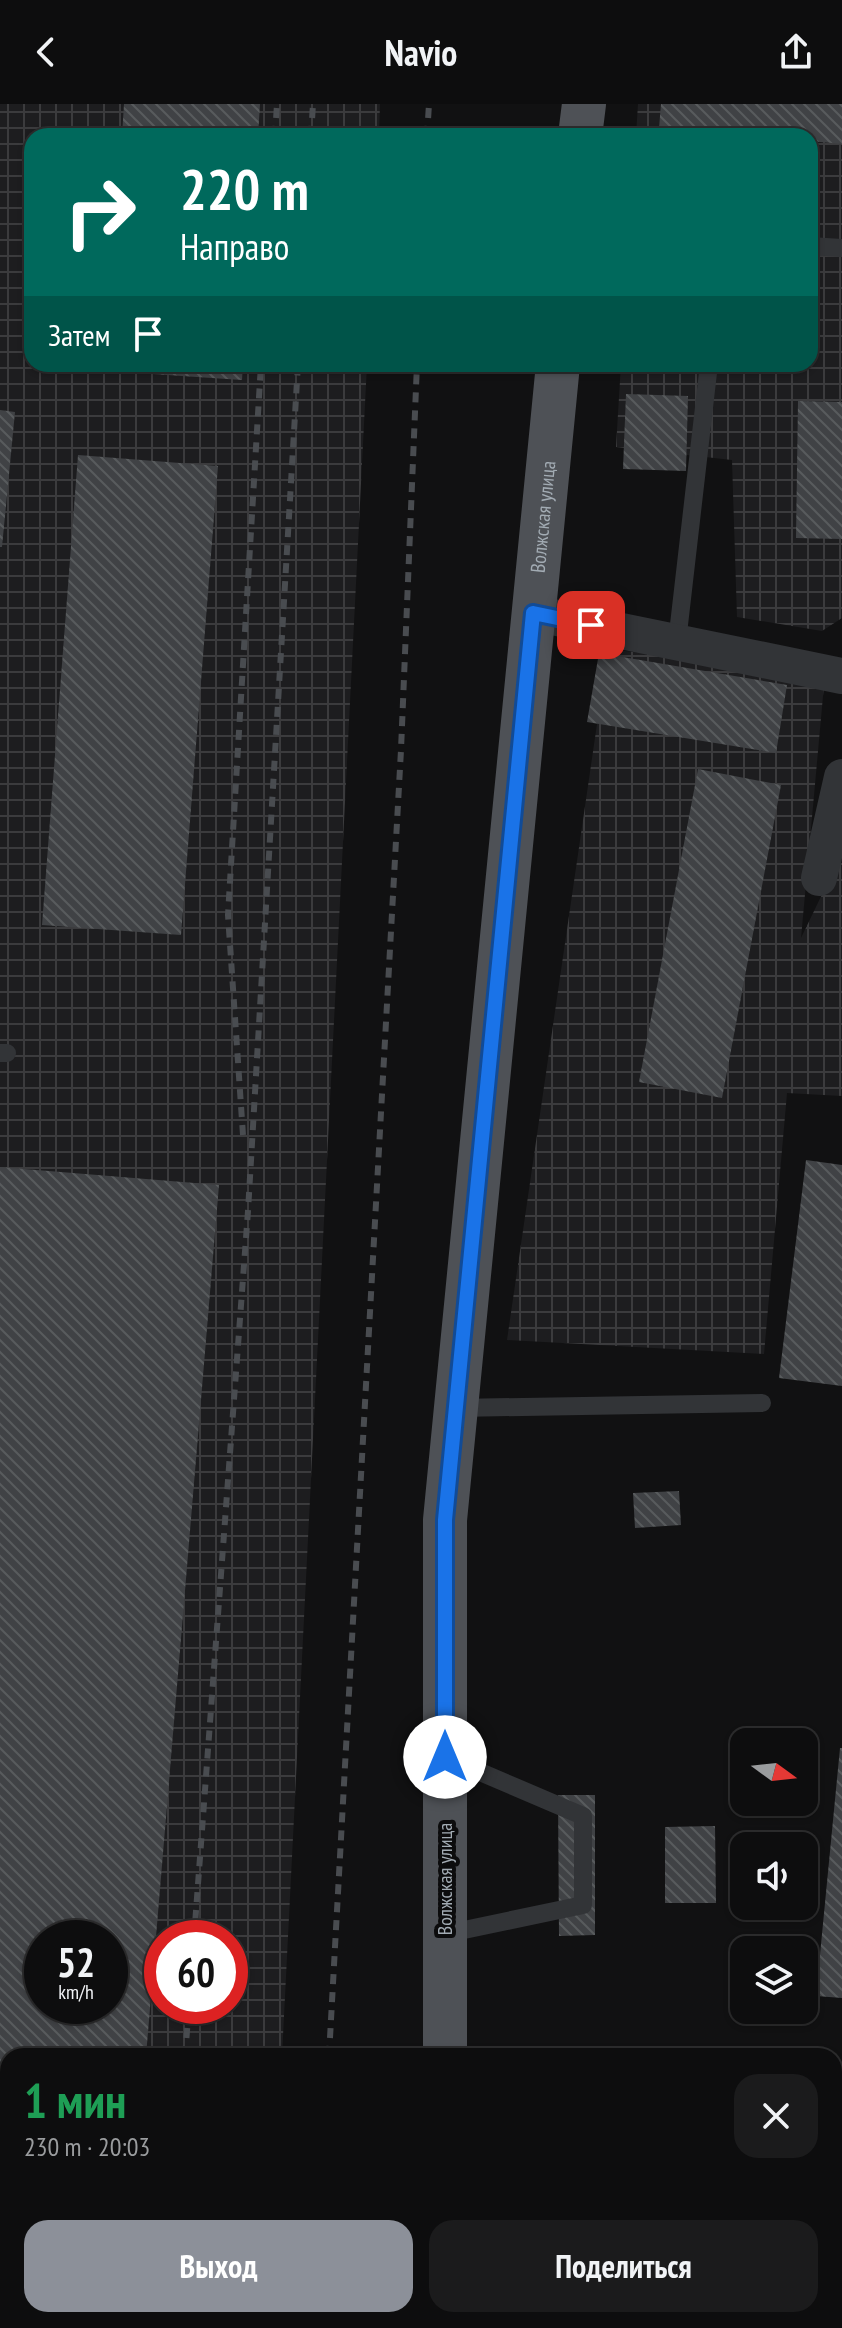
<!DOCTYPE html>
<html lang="ru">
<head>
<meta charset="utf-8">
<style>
  body { margin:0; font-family:"PT Sans Narrow",sans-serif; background:#1b1b1c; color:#f1f3f6; height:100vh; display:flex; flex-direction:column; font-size:30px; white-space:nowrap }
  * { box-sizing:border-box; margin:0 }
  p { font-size:26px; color:#9a9c9e }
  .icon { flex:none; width:44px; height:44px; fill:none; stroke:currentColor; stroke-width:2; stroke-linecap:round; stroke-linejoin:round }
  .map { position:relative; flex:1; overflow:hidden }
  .details { position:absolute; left:0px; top:1944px; width:842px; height:280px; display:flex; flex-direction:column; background:#0d0d0e; border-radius:24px 24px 0 0; box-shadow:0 2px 6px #0004,0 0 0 2px #2d2d2e }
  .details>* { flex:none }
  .guide { position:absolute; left:24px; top:24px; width:794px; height:244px; border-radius:24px; box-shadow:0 2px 6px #0004,0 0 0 2px #2d2d2e; background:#00695c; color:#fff; overflow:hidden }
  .needle { width:52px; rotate:105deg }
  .fabs { position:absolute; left:730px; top:1624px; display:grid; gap:16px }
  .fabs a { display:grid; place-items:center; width:88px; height:88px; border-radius:16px; background:#0d0d0e; box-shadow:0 2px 6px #0004,0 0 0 2px #2d2d2e; font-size:40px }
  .speed { position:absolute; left:24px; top:1816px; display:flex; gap:16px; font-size:40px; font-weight:700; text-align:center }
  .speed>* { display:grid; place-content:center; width:104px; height:104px; border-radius:50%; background:#0d0d0e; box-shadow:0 2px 6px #0004,0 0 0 2px #2d2d2e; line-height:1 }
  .speed small { font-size:20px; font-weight:400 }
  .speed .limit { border:12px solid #d22; background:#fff; color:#111 }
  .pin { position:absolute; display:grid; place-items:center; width:68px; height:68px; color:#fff; margin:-34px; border-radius:16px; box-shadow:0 4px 12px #0006 }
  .me { position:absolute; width:88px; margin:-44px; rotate:0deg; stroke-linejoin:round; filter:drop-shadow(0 0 6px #0008) }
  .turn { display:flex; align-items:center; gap:28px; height:168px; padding:0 24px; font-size:36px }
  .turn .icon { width:104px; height:104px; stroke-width:2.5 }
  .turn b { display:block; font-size:56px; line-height:68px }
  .then { display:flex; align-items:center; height:76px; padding:0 24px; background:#0003; gap:16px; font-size:30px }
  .round { display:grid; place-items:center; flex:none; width:84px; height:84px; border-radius:24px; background:#1b1b1c }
  .overview { display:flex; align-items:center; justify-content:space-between; height:136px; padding:0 24px }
  h1 { font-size:48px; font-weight:800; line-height:60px; color:#1e9e55 }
  .action { display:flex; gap:16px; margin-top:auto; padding:16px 24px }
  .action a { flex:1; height:92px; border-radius:24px; background:#8c9099; color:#fff; font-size:32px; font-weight:800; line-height:92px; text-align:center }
  .action a+a { background:#1b1b1c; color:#f1f3f6 }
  header { display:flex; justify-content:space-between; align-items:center; height:104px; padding:0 24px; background:#0d0d0e; font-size:36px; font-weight:800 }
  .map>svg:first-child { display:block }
  .industrial { fill:url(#industrial-grid); fill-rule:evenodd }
  .building { fill:url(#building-back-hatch); fill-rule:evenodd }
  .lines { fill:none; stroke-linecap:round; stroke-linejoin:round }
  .service { stroke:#323437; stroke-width:18 }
  .minor { stroke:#323437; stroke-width:36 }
  .primary { stroke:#4e5156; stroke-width:44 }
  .rail { stroke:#494c50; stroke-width:6; stroke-dasharray:10 8; stroke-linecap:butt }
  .route-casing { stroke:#114b97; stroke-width:20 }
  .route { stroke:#1a73e8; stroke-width:14 }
  .labels { text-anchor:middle; stroke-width:8; stroke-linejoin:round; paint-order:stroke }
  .street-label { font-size:20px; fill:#a2abb3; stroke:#0c0c0d }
</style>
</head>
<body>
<header><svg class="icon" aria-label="back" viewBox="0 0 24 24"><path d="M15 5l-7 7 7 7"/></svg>Navio<svg class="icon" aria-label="share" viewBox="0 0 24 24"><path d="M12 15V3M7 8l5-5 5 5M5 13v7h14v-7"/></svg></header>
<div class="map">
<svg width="842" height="2224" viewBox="0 0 842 2224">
  <defs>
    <pattern id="industrial-grid" width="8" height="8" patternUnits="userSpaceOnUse" patternTransform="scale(2)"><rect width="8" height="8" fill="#1d1d1f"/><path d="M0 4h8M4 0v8" fill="none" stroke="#3b3b3d"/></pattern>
    <pattern id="building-back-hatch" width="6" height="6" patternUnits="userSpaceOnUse" patternTransform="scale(2)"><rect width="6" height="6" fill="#404245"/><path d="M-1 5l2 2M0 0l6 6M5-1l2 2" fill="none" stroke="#585b5d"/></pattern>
  </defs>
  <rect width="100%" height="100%" fill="#111112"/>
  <path class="industrial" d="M 0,0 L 380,0 L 379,32 L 32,32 L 32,260 L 367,260 L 282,1952 L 8,1952 L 8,2216 L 268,2216 L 268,2224 L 0,2224 ZM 42,1834 L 110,1834 L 110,1902 L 42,1902 ZM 162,1834 L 230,1834 L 230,1902 L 162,1902 Z
    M 638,0 L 842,0 L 842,514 L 822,527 L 737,513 L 732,356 L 616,343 L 621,260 L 810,260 L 810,32 L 636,32 Z
    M 608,545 L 825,570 L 801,834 L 842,749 L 842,992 L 787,989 L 764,1250 L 507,1236 Z"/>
  <path class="building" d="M 124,0 L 260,0 L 258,32 L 122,32 Z
    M 661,0 L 842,0 L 842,40 L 810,37 L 810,32 L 751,32 L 659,24 Z
    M 107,260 L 243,260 L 242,276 L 107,267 Z
    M 626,290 L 688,292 L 686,367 L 623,365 Z
    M 798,297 L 842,298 L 842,435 L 796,434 Z
    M 0,306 L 15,308 L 2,443 L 0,443 Z
    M 78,351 L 218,362 L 181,831 L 42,821 Z
    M 599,549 L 787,581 L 776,649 L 587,618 Z
    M 698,665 L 781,681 L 722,994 L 639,978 Z
    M 806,1056 L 842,1061 L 842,1282 L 779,1274 Z
    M 0,1063 L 219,1081 L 146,1952 L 8,1952 L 8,2216 L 124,2216 L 124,2224 L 0,2224 ZM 42,1834 L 110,1834 L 110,1902 L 42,1902 Z
    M 679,1387 L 681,1421 L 635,1424 L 633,1389 Z
    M 840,1644 L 842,1644 L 842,1894 L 816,1892 Z
    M 558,1691 L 595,1691 L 595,1831 L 559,1832 Z
    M 715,1722 L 716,1799 L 665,1799 L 665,1723 Z
    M 515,2216 L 562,2216 L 561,2224 L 514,2224 Z
    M 649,2216 L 830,2216 L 829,2224 L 648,2224 Z"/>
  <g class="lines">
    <path class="service" d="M 810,142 L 842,144
      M 677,538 L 709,260
      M 0,949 L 7,949
      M 456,1304 L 762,1299
      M 445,1830 L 583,1801 L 583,1712 L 445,1653
      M 834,2074 L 842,2072"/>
    <path class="minor" d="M 533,509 L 842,572
      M 819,774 L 842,673"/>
    <g class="primary">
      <path d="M 580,32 L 584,0"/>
      <path id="s1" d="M 445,1952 L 445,1416 L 558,260"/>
      <path d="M 445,2224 L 445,2216"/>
    </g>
    <path class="rail" d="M 275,32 L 277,0
      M 311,32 L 313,0
      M 427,32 L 429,0
      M 243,1031 L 228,811 L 261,260
      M 194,1834 L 248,1107 L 298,260
      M 185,1952 L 189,1902
      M 329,1952 L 401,646 L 417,260
      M 325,2216 L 325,2224
      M 165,2224 L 166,2216"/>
  </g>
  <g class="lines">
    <defs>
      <path id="route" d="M 445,1653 L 445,1416 L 533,509 L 591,521"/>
    </defs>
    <use href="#route" class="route-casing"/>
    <use href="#route" class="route"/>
  </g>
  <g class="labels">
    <g class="street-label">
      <text dy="7" stroke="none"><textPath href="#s1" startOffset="1544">Волжская улица</textPath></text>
      <text transform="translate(445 1775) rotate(-90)" y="7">Волжская улица</text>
    </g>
  </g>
</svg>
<div class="fabs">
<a><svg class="needle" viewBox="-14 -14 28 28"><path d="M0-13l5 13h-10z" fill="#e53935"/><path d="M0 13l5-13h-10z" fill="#9a9c9e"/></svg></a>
<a><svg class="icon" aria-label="sound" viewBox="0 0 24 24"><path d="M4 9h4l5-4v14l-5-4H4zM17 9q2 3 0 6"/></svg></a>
<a><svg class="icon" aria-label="layers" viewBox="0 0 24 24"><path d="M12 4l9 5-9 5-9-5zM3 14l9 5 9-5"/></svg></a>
</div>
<div class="speed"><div>52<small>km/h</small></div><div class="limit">60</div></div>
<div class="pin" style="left:591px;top:521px;background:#d93025"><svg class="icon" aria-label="arrive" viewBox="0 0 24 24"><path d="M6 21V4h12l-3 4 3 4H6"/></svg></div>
<svg class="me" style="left:445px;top:1653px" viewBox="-20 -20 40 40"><circle r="19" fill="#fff"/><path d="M0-13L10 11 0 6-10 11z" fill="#1a73e8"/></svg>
<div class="guide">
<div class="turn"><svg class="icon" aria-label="right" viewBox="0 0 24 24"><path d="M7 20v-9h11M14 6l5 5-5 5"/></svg><div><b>220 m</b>Направо</div></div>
<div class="then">Затем<svg class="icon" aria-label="arrive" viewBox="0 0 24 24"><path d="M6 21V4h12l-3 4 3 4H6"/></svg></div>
</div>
<section class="details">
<div class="overview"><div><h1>1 мин</h1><p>230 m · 20:03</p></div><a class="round"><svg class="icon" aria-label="close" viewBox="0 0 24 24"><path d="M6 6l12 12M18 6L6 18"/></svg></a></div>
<div class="action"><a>Выход</a><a>Поделиться</a></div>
</section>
</div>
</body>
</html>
